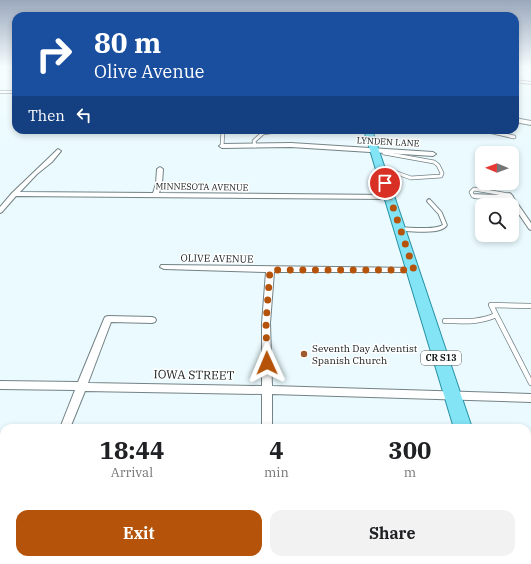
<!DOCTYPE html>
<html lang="en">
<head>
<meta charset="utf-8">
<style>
  body { margin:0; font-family:"IBM Plex Serif",serif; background:#f2f2f2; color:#202124; height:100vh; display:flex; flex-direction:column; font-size:15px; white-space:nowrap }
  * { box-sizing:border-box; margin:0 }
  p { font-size:13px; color:#757577 }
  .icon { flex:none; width:22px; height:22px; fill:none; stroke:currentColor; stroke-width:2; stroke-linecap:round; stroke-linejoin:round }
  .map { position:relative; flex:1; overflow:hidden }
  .drawer { position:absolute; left:0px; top:424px; width:531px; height:140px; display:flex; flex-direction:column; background:#fff; border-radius:12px 12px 0 0; box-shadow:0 2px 6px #0003 }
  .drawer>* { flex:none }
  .hud { position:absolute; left:12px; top:12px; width:507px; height:122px; border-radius:12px; box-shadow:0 2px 6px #0003; background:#1a4fa0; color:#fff; overflow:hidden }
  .needle { width:26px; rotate:271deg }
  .tools { position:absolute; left:475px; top:146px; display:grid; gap:8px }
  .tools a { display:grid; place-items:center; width:44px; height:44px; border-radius:8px; background:#fff; box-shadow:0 2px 6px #0003; font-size:20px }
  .pin { position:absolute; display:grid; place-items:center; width:34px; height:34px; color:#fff; margin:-17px; border:2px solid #fff; border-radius:50%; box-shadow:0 1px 4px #0007 }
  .me { position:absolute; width:44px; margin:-22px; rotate:359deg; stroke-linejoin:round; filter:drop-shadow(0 0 3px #0008) }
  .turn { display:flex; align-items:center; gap:14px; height:84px; padding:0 16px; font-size:18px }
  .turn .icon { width:52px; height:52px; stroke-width:2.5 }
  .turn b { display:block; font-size:28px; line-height:34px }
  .then { display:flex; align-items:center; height:38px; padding:0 16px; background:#0003; gap:8px; font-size:15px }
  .eta { display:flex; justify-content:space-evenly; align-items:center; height:68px; text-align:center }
  .eta b { font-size:24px; font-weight:800; line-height:28px }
  .action { display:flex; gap:8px; margin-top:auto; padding:8px 16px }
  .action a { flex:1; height:46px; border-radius:12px; background:#b45309; color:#fff; font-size:16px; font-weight:800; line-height:46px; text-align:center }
  .action a+a { background:#f2f2f2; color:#202124 }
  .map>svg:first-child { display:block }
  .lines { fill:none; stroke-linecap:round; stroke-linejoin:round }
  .service-far4-casing { stroke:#738285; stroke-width:3 }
  .service-far3-casing { stroke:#738285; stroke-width:4.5 }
  .service-far2-casing { stroke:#738285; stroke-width:5.5 }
  .service-far1-casing { stroke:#738285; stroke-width:6 }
  .service-casing { stroke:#738285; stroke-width:8 }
  .minor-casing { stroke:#738285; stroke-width:2 }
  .tertiary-casing { stroke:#738285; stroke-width:2 }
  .primary-casing { stroke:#2792a5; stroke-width:2 }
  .service-far4 { stroke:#fff; stroke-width:2 }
  .service-far3 { stroke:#fff; stroke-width:3 }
  .service-far2 { stroke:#fff; stroke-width:3.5 }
  .service-far1 { stroke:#fff; stroke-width:4.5 }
  .service { stroke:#fff; stroke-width:6 }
  .minor { fill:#fff; fill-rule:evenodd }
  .tertiary { fill:#fff; fill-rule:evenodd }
  .primary { fill:#83e4f5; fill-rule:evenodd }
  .route { stroke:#b45309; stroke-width:7; stroke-dasharray:0 12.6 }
  .poi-dot { fill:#9e592d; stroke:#fff; stroke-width:1.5 }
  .labels { text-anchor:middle; stroke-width:3; stroke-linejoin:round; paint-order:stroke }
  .far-street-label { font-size:9px; fill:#151b1c; stroke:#fff }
  .shield { fill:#fff; stroke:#5b5f60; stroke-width:1 }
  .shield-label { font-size:9px; font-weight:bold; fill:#151b1c }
  .street-label { font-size:10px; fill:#151b1c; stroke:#fff }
  .poi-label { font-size:10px; fill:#151b1c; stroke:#fff; text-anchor:start }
  .near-street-label { font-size:12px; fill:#151b1c; stroke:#fff }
</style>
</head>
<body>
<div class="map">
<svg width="531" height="564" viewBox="0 0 531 564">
  <rect width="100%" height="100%" fill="#eafafe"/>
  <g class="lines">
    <defs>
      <path id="service-far4" d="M 0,69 L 16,69"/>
      <path id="service-far3" d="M 484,130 L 514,137
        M 222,146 L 223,130
        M 255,146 L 254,141 L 263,133 L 283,130
        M 381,169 L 389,170 L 411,178 L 441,176 L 442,173 L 438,165 L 434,162 L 384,153
        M 509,195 L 474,189 L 471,192 L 473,196 L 477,197 L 511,197"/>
      <path id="service-far2" d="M 475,196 L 511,197
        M 401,229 C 411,229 439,233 445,225 L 440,213 L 429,201"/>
      <path id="service-far1" d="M 531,306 L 491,305 L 531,383
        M 445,321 C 463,321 479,323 496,315"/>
      <path id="service" d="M 0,463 L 4,464
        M 527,486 L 531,486"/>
      <path id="minor" d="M 515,80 L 531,82 L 531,84 L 515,82 Z
        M 0,91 L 16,91 L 16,93 L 0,93 Z
        M 291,143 L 433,152 L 436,154 L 433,156 L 291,147 L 222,148 L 219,146 L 222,144 Z
        M 58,149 L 61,151 L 52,162 L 37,174 L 20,192 L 153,193 L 156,184 L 157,169 L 160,167 L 163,169 L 162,184 L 159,193 L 390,195 L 393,197 L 390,199 L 16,196 L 2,212 L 0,213 L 0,207 L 12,193 Z
        M 509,193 L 511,194 L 531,223 L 531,230 L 529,229 L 506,195 Z
        M 161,265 L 417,268 L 418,270 L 417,272 L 274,272 L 270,323 L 272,386 L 531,394 L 531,402 L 272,394 L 272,428 L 262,428 L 262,394 L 85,391 L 70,428 L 60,428 L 75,390 L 0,389 L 0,381 L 78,382 L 104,319 L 105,317 L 108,316 L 152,317 L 155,318 L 156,320 L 155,322 L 152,323 L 111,322 L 88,383 L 262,386 L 262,323 L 266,272 L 164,269 L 160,267 Z
        M 6,560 L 20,560 L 19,564 L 5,564 Z
        M 256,560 L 270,560 L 270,564 L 256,564 Z"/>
      <path id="tertiary" d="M 515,118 L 531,121 L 531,125 L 515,122 Z"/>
      <path id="primary" d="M 364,130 L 372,130 L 472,428 L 454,428 Z
        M 494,560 L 516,560 L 518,564 L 496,564 Z"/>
    </defs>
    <use href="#service-far4" class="service-far4-casing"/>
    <use href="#service-far3" class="service-far3-casing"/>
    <use href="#service-far2" class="service-far2-casing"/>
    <use href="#service-far1" class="service-far1-casing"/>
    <use href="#service" class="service-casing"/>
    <use href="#minor" class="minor-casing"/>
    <use href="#tertiary" class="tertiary-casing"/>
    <use href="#primary" class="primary-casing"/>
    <use href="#service-far4" class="service-far4"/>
    <use href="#service-far3" class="service-far3"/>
    <use href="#service-far2" class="service-far2"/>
    <use href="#service-far1" class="service-far1"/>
    <use href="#service" class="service"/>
    <use href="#minor" class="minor"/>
    <use href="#tertiary" class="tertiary"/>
    <use href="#primary" class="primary"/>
  </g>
  <linearGradient id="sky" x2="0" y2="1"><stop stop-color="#9aa8bc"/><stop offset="0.46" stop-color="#f6fdff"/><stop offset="1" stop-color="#f6fdff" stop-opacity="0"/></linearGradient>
  <rect width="531" height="146" fill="url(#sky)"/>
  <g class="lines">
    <path class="route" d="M 267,363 L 266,323 L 270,270 L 414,270 L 385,183"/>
  </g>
  <circle class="poi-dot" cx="304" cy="354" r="4"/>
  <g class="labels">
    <g class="far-street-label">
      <text transform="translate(388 142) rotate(3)" y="3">LYNDEN LANE</text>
      <text transform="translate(202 187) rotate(1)" y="3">MINNESOTA AVENUE</text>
    </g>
    <rect class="shield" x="421" y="351" width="40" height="14" rx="3"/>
    <g class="shield-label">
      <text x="441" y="361">CR S13</text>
    </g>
    <g class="street-label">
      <text transform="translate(217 258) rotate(1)" y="4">OLIVE AVENUE</text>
    </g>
    <g class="poi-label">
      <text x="312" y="352">Seventh Day Adventist<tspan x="312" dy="12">Spanish Church</tspan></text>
    </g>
    <g class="near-street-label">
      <text transform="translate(194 375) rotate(1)" y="4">IOWA STREET</text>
    </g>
  </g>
</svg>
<div class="tools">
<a><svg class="needle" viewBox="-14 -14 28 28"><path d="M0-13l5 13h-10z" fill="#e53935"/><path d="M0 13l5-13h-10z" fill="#757577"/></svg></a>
<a><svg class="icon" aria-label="search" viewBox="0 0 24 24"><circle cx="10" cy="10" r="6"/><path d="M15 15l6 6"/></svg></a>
</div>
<div class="pin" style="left:385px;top:183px;background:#d93025"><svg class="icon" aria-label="arrive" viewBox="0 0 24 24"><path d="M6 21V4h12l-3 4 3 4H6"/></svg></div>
<svg class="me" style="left:267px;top:363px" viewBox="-20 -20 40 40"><path d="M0-17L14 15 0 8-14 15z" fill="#b45309" stroke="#fff" stroke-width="4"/></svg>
<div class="hud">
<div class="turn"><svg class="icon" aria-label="right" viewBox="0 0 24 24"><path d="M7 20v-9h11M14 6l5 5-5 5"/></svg><div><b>80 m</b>Olive Avenue</div></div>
<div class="then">Then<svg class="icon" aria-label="left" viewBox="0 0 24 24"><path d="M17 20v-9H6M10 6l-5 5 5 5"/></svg></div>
</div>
<section class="drawer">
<div class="eta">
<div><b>18:44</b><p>Arrival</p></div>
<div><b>4</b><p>min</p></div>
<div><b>300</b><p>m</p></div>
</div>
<div class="action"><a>Exit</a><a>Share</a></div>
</section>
</div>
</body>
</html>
